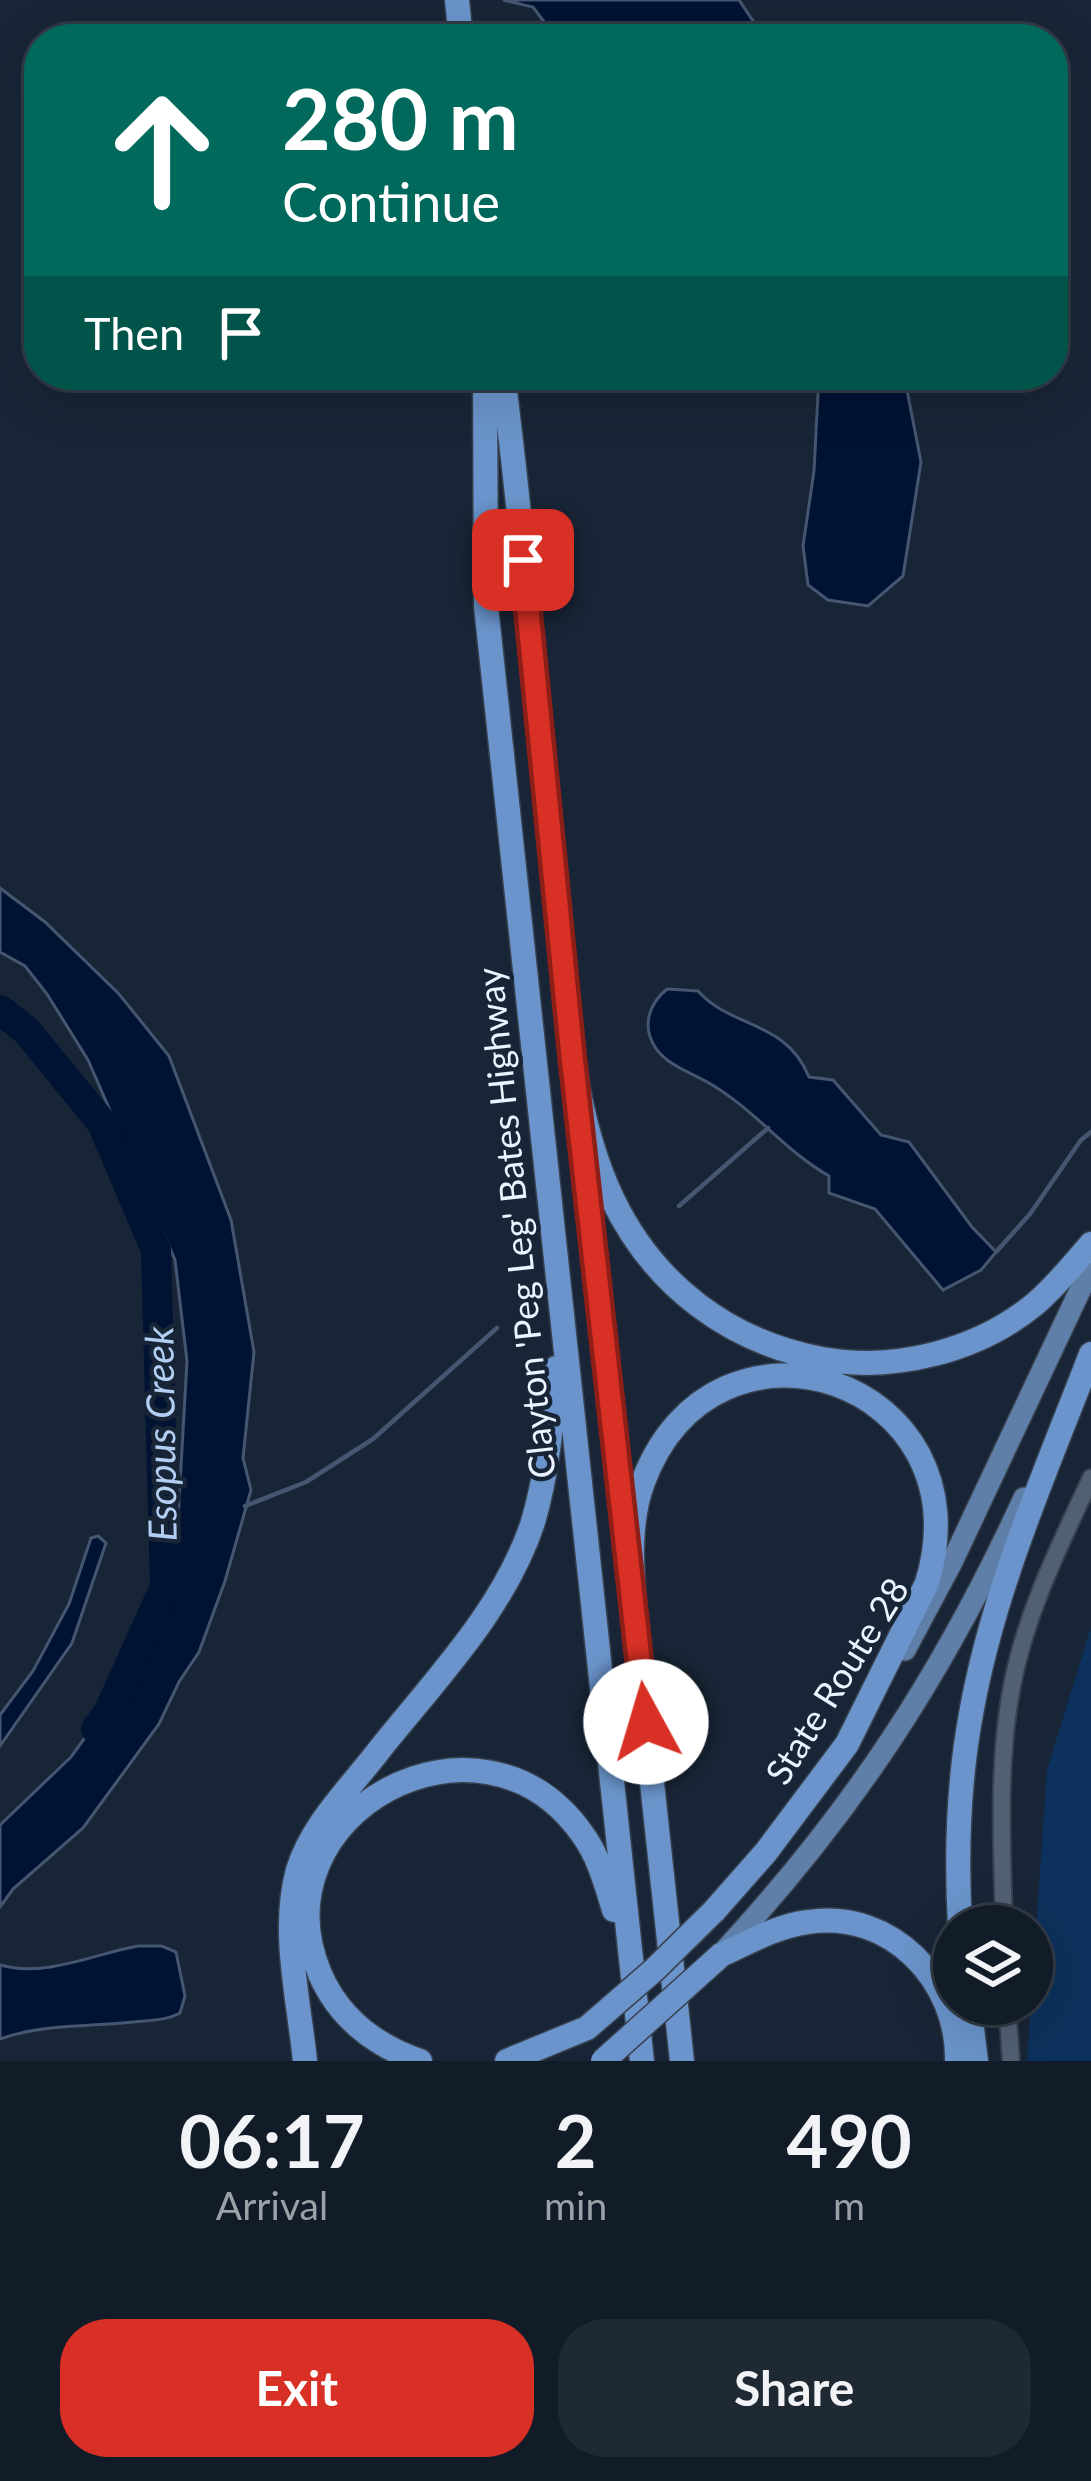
<!DOCTYPE html>
<html lang="en">
<head>
<meta charset="utf-8">
<style>
  body { margin:0; font-family:Lato,sans-serif; background:#1f2934; color:#f1f3f6; height:100vh; display:flex; flex-direction:column; font-size:45px; white-space:nowrap }
  * { box-sizing:border-box; margin:0 }
  p { font-size:39px; color:#9ca1a8 }
  .icon { flex:none; width:66px; height:66px; fill:none; stroke:currentColor; stroke-width:2; stroke-linecap:round; stroke-linejoin:round }
  .map { position:relative; height:2061px; overflow:hidden }
  .details { display:flex; flex-direction:column; background:#121c28; flex:1 }
  .details>* { flex:none }
  .hud { position:absolute; left:24px; top:24px; width:1044px; height:366px; border-radius:48px; box-shadow:0 12px 48px #0002,0 0 0 3px #313a45; background:#00695c; color:#fff; overflow:hidden }
  .tools { position:absolute; left:933px; top:1905px; display:grid; gap:24px }
  .tools a { display:grid; place-items:center; width:120px; height:120px; border-radius:50%; background:#121c28; box-shadow:0 12px 48px #0002,0 0 0 3px #313a45; font-size:60px }
  .pin { position:absolute; display:grid; place-items:center; width:102px; height:102px; color:#fff; margin:-51px; border-radius:24px; box-shadow:0 6px 18px #0006 }
  .me { position:absolute; width:132px; margin:-66px; rotate:354deg; stroke-linejoin:round; filter:drop-shadow(0 0 9px #0008) }
  .turn { display:flex; align-items:center; gap:42px; height:252px; padding:0 60px; font-size:54px }
  .turn .icon { width:156px; height:156px; stroke-width:2.5 }
  .turn b { display:block; font-size:84px; line-height:102px }
  .then { display:flex; align-items:center; height:114px; padding:0 60px; background:#0003; gap:24px; font-size:45px }
  .eta { display:flex; justify-content:space-evenly; align-items:center; height:204px; text-align:center }
  .eta b { font-size:72px; font-weight:700; line-height:84px }
  .primary-button { display:flex; gap:24px; margin-top:auto; padding:24px 60px }
  .primary-button a { flex:1; height:138px; border-radius:48px; background:#d93025; color:#fff; font-size:48px; font-weight:700; line-height:138px; text-align:center }
  .primary-button a+a { background:#1f2934; color:#f1f3f6 }
  .map>svg:first-child { display:block }
  .green { fill:#0c315c }
  .water { fill:#001333; stroke:#465670; stroke-width:3 }
  .lines { fill:none; stroke-linecap:round; stroke-linejoin:round }
  .stream { stroke:#465670; stroke-width:4.5 }
  .river { stroke:#001333; stroke-width:30 }
  .minor-casing { stroke:#37404e; stroke-width:20 }
  .major-casing { stroke:#37404e; stroke-width:24 }
  .highway-casing { stroke:#37404e; stroke-width:27 }
  .minor { stroke:#526074; stroke-width:16 }
  .major { stroke:#607fa8; stroke-width:21 }
  .highway { stroke:#6a94cb; stroke-width:24 }
  .highway-bridge-casing { stroke:#37404e; stroke-width:27; stroke-linecap:butt }
  .highway-bridge { stroke:#6a94cb; stroke-width:24 }
  .route-casing { stroke:#8d1f18; stroke-width:30 }
  .route { stroke:#d93025; stroke-width:21 }
  .labels { text-anchor:middle; stroke-width:9; stroke-linejoin:round; paint-order:stroke }
  .street-label { font-size:36px; fill:#eaf3fe; stroke:#182536 }
  .water-label { font-size:39px; font-style:italic; fill:#b2cef2; stroke:#182536 }
</style>
</head>
<body>
<div class="map">
<svg width="1091" height="2061" viewBox="0 0 1091 2061">
  <rect width="100%" height="100%" fill="#182536"/>
  <path class="green" d="M 1091,1627 L 1091,2061 L 1027,2061 L 1047,1770 Z"/>
  <path class="water" d="M 503,0 L 739,0 L 765,39 L 557,39 L 533,7 Z
    M 819,375 L 904,375 L 921,462 L 903,576 L 868,606 L 828,600 L 808,585 L 803,546 L 814,471 Z
    M 0,888 L 45,922 L 119,994 L 169,1056 L 231,1220 L 254,1352 L 243,1458 L 251,1490 L 225,1581 L 199,1652 L 179,1682 L 159,1724 L 83,1828 L 13,1889 L 0,1907 L 0,1825 L 71,1757 L 113,1699 L 145,1643 L 177,1537 L 187,1361 L 175,1260 L 88,1060 L 47,994 L 25,966 L 0,952 Z
    M 667,989 L 698,991 C 732,1029 786,1020 809,1077 L 833,1080 L 881,1135 L 909,1142 L 972,1227 L 996,1252 L 981,1270 L 943,1290 L 875,1209 L 829,1193 L 829,1176 C 785,1151 754,1109 709,1083 C 692,1073 666,1065 655,1047 C 641,1025 650,1003 667,989 Z
    M 98,1536 L 106,1543 L 72,1643 L 0,1746 L 0,1715 L 33,1671 L 69,1604 L 91,1538 Z
    M 138,1946 L 162,1946 L 176,1952 L 185,1996 L 180,2013 C 166,2021 150,2020 133,2022 C 89,2027 42,2024 0,2039 L 0,1965 C 44,1978 94,1954 138,1946 Z"/>
  <g class="lines">
    <path class="stream" d="M 679,1206 L 768,1128
      M 996,1252 L 1030,1214 L 1081,1140 L 1091,1132
      M 245,1506 L 306,1482 L 373,1439 L 497,1328"/>
    <path class="river" d="M 0,1010 L 26,1030 L 102,1123 L 156,1250 L 165,1587 L 108,1713 L 96,1729"/>
    <defs>
      <path id="minor" d="M 1004,1926 C 1002,1847 997,1763 1012,1686 C 1026,1612 1060,1545 1091,1478
        M 1007,2004 L 1011,2061"/>
      <path id="major" d="M 905,1650 L 952,1562 L 1091,1267
        M 725,1950 C 855,1809 944,1672 1024,1498"/>
      <path id="highway" d="M 457,0 L 461,39
        M 485,375 L 486,606 L 642,2061
        M 503,375 C 524,540 537,706 553,872 C 564,976 567,1105 613,1200 C 654,1285 729,1342 822,1359 C 895,1372 978,1351 1035,1304 C 1056,1286 1073,1265 1091,1244
        M 581,1142 L 625,1531
        M 635,1625 L 682,2061
        M 636,1637 C 634,1586 625,1530 643,1482 C 715,1289 988,1380 927,1583 L 847,1744 L 766,1852 L 714,1911
        M 960,1926 C 956,1855 958,1784 971,1714 C 993,1589 1046,1471 1091,1354
        M 721,1955 C 749,1942 777,1926 808,1922 C 891,1909 959,1981 957,2061
        M 969,2004 L 976,2061
        M 305,2061 C 299,2000 281,1930 298,1870 C 312,1824 352,1786 380,1749 C 436,1679 505,1608 533,1522 C 548,1471 552,1420 556,1368
        M 420,2061 C 376,2046 339,2018 320,1974 C 252,1813 482,1689 583,1835 C 599,1857 606,1884 614,1910
        M 507,2061 L 587,2028"/>
    </defs>
    <use href="#minor" class="minor-casing"/>
    <use href="#major" class="major-casing"/>
    <use href="#highway" class="highway-casing"/>
    <use href="#minor" class="minor"/>
    <use href="#major" class="major"/>
    <use href="#highway" class="highway"/>
    <defs>
      <path id="highway-bridge" d="M 587,2028 L 654,1970 L 714,1911
        M 603,2061 L 721,1955"/>
    </defs>
    <use href="#highway-bridge" class="highway-bridge-casing"/>
    <use href="#highway-bridge" class="highway-bridge"/>
  </g>
  <g class="lines">
    <defs>
      <path id="route" d="M 523,560 L 572,1056 L 646,1722"/>
    </defs>
    <use href="#route" class="route-casing"/>
    <use href="#route" class="route"/>
  </g>
  <g class="labels">
    <g class="street-label">
      <text transform="translate(516 1223) rotate(-96)" y="13">Clayton 'Peg Leg' Bates Highway</text>
      <text transform="translate(837 1681) rotate(-58)" y="13">State Route 28</text>
    </g>
    <g class="water-label">
      <text transform="translate(161 1434) rotate(-91)" y="14">Esopus Creek</text>
    </g>
  </g>
</svg>
<div class="tools">
<a><svg class="icon" aria-label="layers" viewBox="0 0 24 24"><path d="M12 4l9 5-9 5-9-5zM3 14l9 5 9-5"/></svg></a>
</div>
<div class="pin" style="left:523px;top:560px;background:#d93025"><svg class="icon" aria-label="arrive" viewBox="0 0 24 24"><path d="M6 21V4h12l-3 4 3 4H6"/></svg></div>
<svg class="me" style="left:646px;top:1722px" viewBox="-20 -20 40 40"><circle r="19" fill="#fff"/><path d="M0-13L10 11 0 6-10 11z" fill="#d93025"/></svg>
<div class="hud">
<div class="turn"><svg class="icon" aria-label="ahead" viewBox="0 0 24 24"><path d="M12 20V5M6 11l6-6 6 6"/></svg><div><b>280 m</b>Continue</div></div>
<div class="then">Then<svg class="icon" aria-label="arrive" viewBox="0 0 24 24"><path d="M6 21V4h12l-3 4 3 4H6"/></svg></div>
</div>
</div>
<section class="details">
<div class="eta">
<div><b>06:17</b><p>Arrival</p></div>
<div><b>2</b><p>min</p></div>
<div><b>490</b><p>m</p></div>
</div>
<div class="primary-button"><a>Exit</a><a>Share</a></div>
</section>
</body>
</html>
